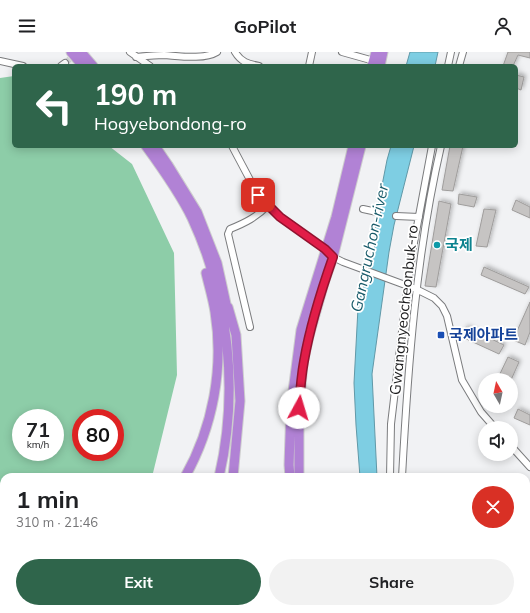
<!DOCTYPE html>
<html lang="en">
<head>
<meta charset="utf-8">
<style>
  body { margin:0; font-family:Mulish,"Noto Sans KR",sans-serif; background:#f2f2f2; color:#202124; height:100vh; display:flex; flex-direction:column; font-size:15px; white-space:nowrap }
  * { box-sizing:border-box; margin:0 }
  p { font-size:13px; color:#757577 }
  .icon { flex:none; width:22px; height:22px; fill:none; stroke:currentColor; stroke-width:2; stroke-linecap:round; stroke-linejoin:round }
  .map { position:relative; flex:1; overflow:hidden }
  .sheet { position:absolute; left:0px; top:421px; width:530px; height:140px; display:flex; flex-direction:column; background:#fff; border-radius:12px 12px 0 0; box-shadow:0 2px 10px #0003 }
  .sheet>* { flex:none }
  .top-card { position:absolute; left:12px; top:12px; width:506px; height:84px; border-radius:6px; box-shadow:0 2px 10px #0003; background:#2f654b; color:#fff; overflow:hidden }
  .needle { width:26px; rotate:351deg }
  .buttons { position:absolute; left:478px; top:321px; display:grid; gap:8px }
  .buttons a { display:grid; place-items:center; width:40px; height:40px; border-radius:50%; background:#fff; box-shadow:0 2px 10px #0003; font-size:20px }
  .speed { position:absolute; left:12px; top:357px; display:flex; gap:8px; font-size:20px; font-weight:700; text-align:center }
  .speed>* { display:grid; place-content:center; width:52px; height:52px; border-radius:50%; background:#fff; box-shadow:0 2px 10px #0003; line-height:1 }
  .speed small { font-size:10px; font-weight:400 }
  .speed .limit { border:6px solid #d22; background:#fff; color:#111 }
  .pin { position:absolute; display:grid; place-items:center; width:34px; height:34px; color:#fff; margin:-17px; border-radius:8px; box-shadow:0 2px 6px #0006 }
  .me { position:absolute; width:44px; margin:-22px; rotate:6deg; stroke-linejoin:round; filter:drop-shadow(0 0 3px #0008) }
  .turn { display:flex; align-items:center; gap:14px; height:84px; padding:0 16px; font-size:18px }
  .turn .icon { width:52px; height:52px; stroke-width:2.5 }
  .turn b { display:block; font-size:28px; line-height:34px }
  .round { display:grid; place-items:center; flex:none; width:42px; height:42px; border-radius:21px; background:#f2f2f2 }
  .headline { display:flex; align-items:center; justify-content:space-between; height:68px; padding:0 16px }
  h1 { font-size:24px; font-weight:700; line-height:30px }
  .button { display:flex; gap:8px; margin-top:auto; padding:8px 16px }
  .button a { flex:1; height:46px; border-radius:24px; background:#2f654b; color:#fff; font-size:16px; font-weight:700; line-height:46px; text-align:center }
  .button a+a { background:#f2f2f2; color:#202124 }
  header { display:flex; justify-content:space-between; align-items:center; height:52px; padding:0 16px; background:#fff; font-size:18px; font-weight:700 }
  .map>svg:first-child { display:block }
  .forest { fill:#8dcda8; fill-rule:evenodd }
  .water { fill:#7ecee3; stroke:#6199a8 }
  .building { fill:#c6c4c3; stroke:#9f9d9c; filter:url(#shadow) }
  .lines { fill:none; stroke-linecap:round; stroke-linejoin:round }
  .minor-tunnel { stroke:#d1d2d4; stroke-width:6; stroke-dasharray:6 3; stroke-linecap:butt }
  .minor-casing { stroke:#7b7c7e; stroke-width:8 }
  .highway-casing { stroke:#cdcdcd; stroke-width:11 }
  .minor { stroke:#fff; stroke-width:6 }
  .highway { stroke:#b182d5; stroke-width:9 }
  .route-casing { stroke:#92132f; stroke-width:10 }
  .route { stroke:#e11d48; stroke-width:7 }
  .culture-dot { fill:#0f9aa8; stroke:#fff; stroke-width:1.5 }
  .transit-dot { fill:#1a4fb4; stroke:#fff; stroke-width:1.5 }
  .labels { text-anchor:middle; stroke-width:3.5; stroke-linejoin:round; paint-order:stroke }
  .culture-label { font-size:15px; font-weight:bold; fill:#0d838f; stroke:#fff; text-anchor:start }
  .street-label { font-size:15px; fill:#1c1c1d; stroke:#fff }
  .transit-label { font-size:15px; font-weight:bold; fill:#164399; stroke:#fff; text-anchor:start }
  .water-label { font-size:16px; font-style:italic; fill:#195b6a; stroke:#fff }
</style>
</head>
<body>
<header><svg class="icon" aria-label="menu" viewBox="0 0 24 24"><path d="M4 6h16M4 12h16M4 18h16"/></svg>GoPilot<svg class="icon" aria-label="person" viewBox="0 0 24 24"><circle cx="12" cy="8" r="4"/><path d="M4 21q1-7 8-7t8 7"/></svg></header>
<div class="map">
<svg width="530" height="561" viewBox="0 0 530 561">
  <defs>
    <filter id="shadow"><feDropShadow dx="2" dy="-2" stdDeviation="2" flood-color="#0004"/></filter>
  </defs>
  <rect width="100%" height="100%" fill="#f1f2f4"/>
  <path class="forest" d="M 14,24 L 14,94 L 109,94 L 132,112 L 174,201 L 177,323 L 152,425 L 4,425 L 4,522 L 0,523 L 0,26 ZM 21,366 L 55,366 L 55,400 L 21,400 ZM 81,366 L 115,366 L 115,400 L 81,400 Z"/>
  <path class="water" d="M 410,0 L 438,0 L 435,14 L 406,14 Z
    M 391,94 L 414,94 L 394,173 L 389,200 L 372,322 L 377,425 L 360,425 L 356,373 L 354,331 L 358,256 L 362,239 L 372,213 L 375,191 L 376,164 L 387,108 Z"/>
  <path class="building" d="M 508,0 L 530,0 L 530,6 L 518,3 L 513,14 L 503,14 Z
    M 516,23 L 524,25 L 521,38 L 516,36 Z
    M 450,94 L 463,94 L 453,139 L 442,138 Z
    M 459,142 L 477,145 L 474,155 L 458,152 Z
    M 516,148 L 530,155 L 530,166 L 512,158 Z
    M 439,149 L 451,152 L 436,235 L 425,234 Z
    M 484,157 L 496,158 L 487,195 L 476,194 Z
    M 484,215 L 529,235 L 525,242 L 481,223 Z
    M 530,250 L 530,280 L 525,293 L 513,288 Z
    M 466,275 L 504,293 L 499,302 L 462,285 Z
    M 508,305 L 519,310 L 511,328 L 497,328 Z
    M 518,357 L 530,363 L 530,373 L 514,366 Z"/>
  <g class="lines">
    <path class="minor-tunnel" d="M 65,11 L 77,1"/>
    <defs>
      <path id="minor" d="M 130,0 L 150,14
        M 235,0 C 241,10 248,12 259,14
        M 342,0 L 374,9
        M 136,5 C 146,4 155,3 164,3 C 179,4 204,8 217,0
        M 0,9 L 23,14
        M 61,14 L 65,11
        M 309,14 L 312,0
        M 448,14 L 451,0
        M 459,14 L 463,0
        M 232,94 L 258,143 L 280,165 L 325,197 L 333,205 L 343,210 L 416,237 L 434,246 L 442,254 L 447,264 L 462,328 L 481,360 L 495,376
        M 363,157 L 377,160
        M 396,164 L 419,165
        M 250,275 L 228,182 L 230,177 C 245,171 257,165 268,153
        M 511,394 L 530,415
        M 390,425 L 391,372 L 405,254 L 413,196 L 432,94
        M 402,425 C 408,314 416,202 441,94
        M 298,557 L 298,561
        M 324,557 L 325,561
        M 405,557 L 405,561
        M 418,557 L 418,561"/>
      <path id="highway" d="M 71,0 L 83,14
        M 81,0 L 93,14
        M 372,14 L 376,0
        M 380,14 L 383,0
        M 146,94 C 162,116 180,141 192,166 C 229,246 239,339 219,425
        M 155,94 L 168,113 L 197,160 L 217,211 L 228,261
        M 228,255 L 236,283 L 240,349 L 233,425
        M 185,425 C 213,375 224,316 215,260 C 213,247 209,234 206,221
        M 290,425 L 289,413 L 291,355 L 301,278 L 336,165 L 353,94
        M 299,425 L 299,356 L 303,311 L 309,284 L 324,231 L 333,205 L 361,94
        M 308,557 L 309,561
        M 316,557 L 317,561
        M 22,561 L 28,557
        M 163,561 L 165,557
        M 215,561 L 215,557"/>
    </defs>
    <use href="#minor" class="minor-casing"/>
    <use href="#highway" class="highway-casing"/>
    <use href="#minor" class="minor"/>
    <use href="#highway" class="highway"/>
  </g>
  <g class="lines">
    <defs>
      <path id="route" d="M 258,143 L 280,165 L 325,197 L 333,205 C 321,239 310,274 304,309 C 301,325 300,340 299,356"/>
    </defs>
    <use href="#route" class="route-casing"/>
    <use href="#route" class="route"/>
  </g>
  <circle class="culture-dot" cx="437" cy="193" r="4"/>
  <rect class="transit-dot" x="437" y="279" width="8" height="8" rx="2"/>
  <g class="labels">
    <g class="culture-label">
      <text x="445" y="198">국제</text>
    </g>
    <g class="street-label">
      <text transform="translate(404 258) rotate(-84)" y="5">Gwangnyeocheonbuk-ro</text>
    </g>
    <g class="transit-label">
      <text x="449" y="288">국제아파트</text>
    </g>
    <g class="water-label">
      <text transform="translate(369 196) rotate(-78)" y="6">Gangruchon-river</text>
    </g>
  </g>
</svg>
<div class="buttons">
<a><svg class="needle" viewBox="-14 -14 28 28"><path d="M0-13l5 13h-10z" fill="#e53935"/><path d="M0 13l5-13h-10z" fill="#757577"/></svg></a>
<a><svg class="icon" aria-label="sound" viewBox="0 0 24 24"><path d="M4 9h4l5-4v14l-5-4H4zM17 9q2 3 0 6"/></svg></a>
</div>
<div class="speed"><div>71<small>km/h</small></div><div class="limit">80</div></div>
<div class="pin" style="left:258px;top:143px;background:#d93025"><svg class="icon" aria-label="arrive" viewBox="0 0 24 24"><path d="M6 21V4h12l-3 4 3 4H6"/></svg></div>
<svg class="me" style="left:299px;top:356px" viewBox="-20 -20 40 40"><circle r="19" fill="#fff"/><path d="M0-13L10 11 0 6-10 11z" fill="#e11d48"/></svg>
<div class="top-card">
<div class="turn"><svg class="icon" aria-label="left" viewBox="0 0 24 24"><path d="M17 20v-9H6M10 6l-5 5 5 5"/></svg><div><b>190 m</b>Hogyebondong-ro</div></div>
</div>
<section class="sheet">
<div class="headline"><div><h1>1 min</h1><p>310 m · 21:46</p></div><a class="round" style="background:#d93025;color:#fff"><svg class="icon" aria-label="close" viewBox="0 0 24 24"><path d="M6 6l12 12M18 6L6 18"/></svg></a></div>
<div class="button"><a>Exit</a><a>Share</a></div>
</section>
</div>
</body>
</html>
